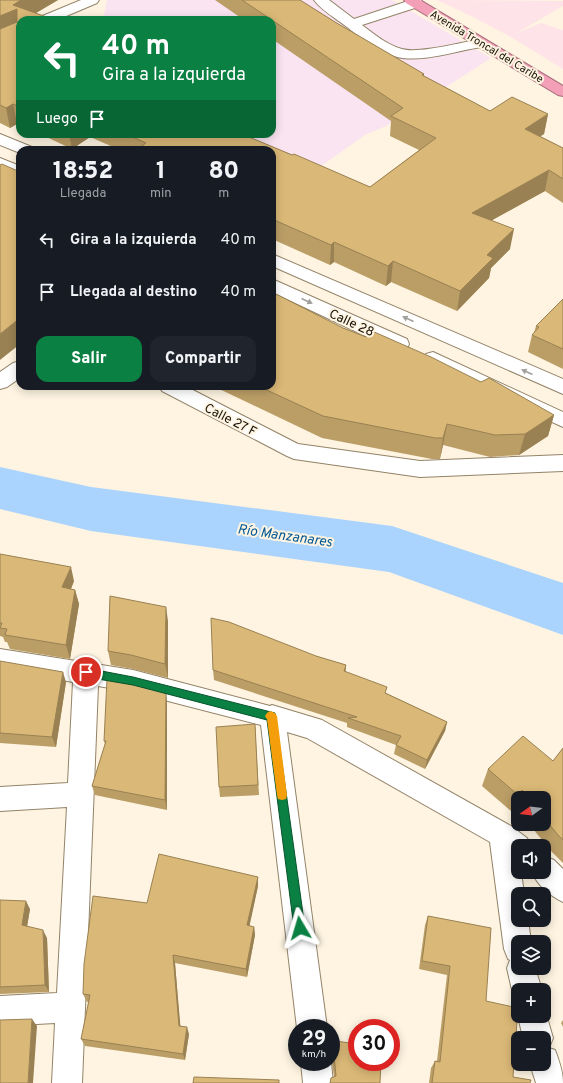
<!DOCTYPE html>
<html lang="es">
<head>
<meta charset="utf-8">
<style>
  body { margin:0; font-family:Overpass,sans-serif; background:#20242c; color:#f1f3f6; height:100vh; display:flex; flex-direction:column; font-size:15px; white-space:nowrap }
  * { box-sizing:border-box; margin:0 }
  p { font-size:13px; color:#9ea1a6 }
  .icon { flex:none; width:22px; height:22px; fill:none; stroke:currentColor; stroke-width:2; stroke-linecap:round; stroke-linejoin:round }
  .map { position:relative; flex:1; overflow:hidden }
  .drawer { position:absolute; left:16px; top:146px; width:260px; height:244px; display:flex; flex-direction:column; background:#171b24; border-radius:12px; box-shadow:0 2px 10px #0003 }
  .drawer>* { flex:none }
  .top-card { position:absolute; left:16px; top:16px; width:260px; height:122px; border-radius:12px; box-shadow:0 2px 10px #0003; background:#0b8043; color:#fff; overflow:hidden }
  .needle { width:26px; rotate:255deg }
  .controls { position:absolute; left:511px; top:791px; display:grid; gap:8px }
  .controls a { display:grid; place-items:center; width:40px; height:40px; border-radius:8px; background:#171b24; box-shadow:0 2px 10px #0003; font-size:20px }
  .speed { position:absolute; left:288px; top:1019px; display:flex; gap:8px; font-size:20px; font-weight:700; text-align:center }
  .speed>* { display:grid; place-content:center; width:52px; height:52px; border-radius:50%; background:#171b24; box-shadow:0 2px 10px #0003; line-height:1 }
  .speed small { font-size:10px; font-weight:400 }
  .speed .limit { border:6px solid #d22; background:#fff; color:#111 }
  .pin { position:absolute; display:grid; place-items:center; width:34px; height:34px; color:#fff; margin:-17px; border:2px solid #fff; border-radius:50%; box-shadow:0 1px 4px #0007 }
  .me { position:absolute; width:44px; margin:-22px; rotate:353deg; stroke-linejoin:round; filter:drop-shadow(0 0 3px #0008) }
  .turn { display:flex; align-items:center; gap:14px; height:84px; padding:0 20px; font-size:18px }
  .turn .icon { width:52px; height:52px; stroke-width:2.5 }
  .turn b { display:block; font-size:28px; line-height:34px }
  .then { display:flex; align-items:center; height:38px; padding:0 20px; background:#0003; gap:8px; font-size:15px }
  .eta { display:flex; justify-content:space-evenly; align-items:center; height:68px; text-align:center }
  .eta b { font-size:24px; font-weight:800; line-height:28px }
  .action { display:flex; gap:8px; margin-top:auto; padding:8px 20px }
  .action a { flex:1; height:46px; border-radius:12px; background:#0b8043; color:#fff; font-size:16px; font-weight:800; line-height:46px; text-align:center }
  .action a+a { background:#20242c; color:#f1f3f6 }
  ul { padding:0; list-style:none }
  li { display:flex; align-items:center; gap:12px; height:52px; padding:0 20px }
  li div { flex:1 }
  li b { display:block; font-size:15px }
  li em { font-style:normal }
  .map>svg:first-child { display:block }
  .commercial { fill:#fee3e8 }
  .industrial { fill:#fae4f1 }
  .lines { fill:none; stroke-linecap:round; stroke-linejoin:round }
  .river { fill:#aad3fd; fill-rule:evenodd }
  .minor-casing { stroke:#938368; stroke-width:2 }
  .highway-casing { stroke:#a56d79; stroke-width:2 }
  .minor { fill:#fff; fill-rule:evenodd }
  .highway { fill:#f29fb7; fill-rule:evenodd }
  .wall { fill:#bb9e66 }
  .shaded-wall { fill:#998153 }
  .building { fill:#dab877; stroke:#998153 }
  .oneway { fill:#a2a09c }
  .route { fill:#0b8043; stroke:#07532c }
  .slow { fill:#f59e0b }
  .labels { text-anchor:middle; stroke-width:4; stroke-linejoin:round; paint-order:stroke }
  .far-street-label { font-size:11px; fill:#171107; stroke:#fef4e1 }
  .street-label { font-size:13px; fill:#171107; stroke:#fef4e1 }
  .water-label { font-size:14px; font-style:italic; fill:#035895; stroke:#fef4e1 }
</style>
</head>
<body>
<div class="map">
<svg width="563" height="1083" viewBox="0 0 563 1083">
  <rect width="100%" height="100%" fill="#fef4e1"/>
  <path class="commercial" d="M 437,0 L 563,1 L 563,6 L 515,34 L 541,23 L 563,30 L 563,69 L 511,37 L 473,17 Z"/>
  <path class="industrial" d="M 107,0 L 392,0 L 491,58 L 386,126 L 365,135 L 310,174 L 272,150 L 220,134 L 272,134 L 272,20 L 103,20 Z"/>
  <g class="lines">
    <path class="river" d="M 0,467 L 91,487 L 392,526 L 563,583 L 563,635 L 389,572 L 91,531 L 0,509 Z"/>
    <defs>
      <path id="minor" d="M 81,0 L 99,0 L 97,3 L 57,20 L 38,20 L 40,17 Z
        M 314,0 L 329,0 L 354,19 L 411,0 L 421,0 L 423,3 L 421,6 L 362,25 C 374,34 387,45 402,49 C 419,54 462,42 481,39 L 486,40 L 488,43 L 486,46 L 481,47 C 456,51 418,64 394,56 C 377,50 361,38 347,27 C 337,19 322,11 314,0 Z
        M 0,134 L 32,147 L 34,150 L 20,150 L 20,153 L 0,145 Z
        M 0,158 L 20,166 L 20,177 L 0,169 Z
        M 272,254 L 563,379 L 563,394 L 272,266 Z
        M 272,279 L 407,339 L 409,344 L 407,349 L 400,350 L 393,349 L 272,292 Z
        M 433,352 L 563,412 L 563,427 L 426,364 L 423,359 L 426,354 Z
        M 20,361 L 20,378 L 7,387 L 0,389 L 0,372 L 13,363 Z
        M 159,386 L 185,386 L 298,444 L 420,461 L 563,455 L 563,471 L 420,477 L 294,459 L 287,456 L 162,391 Z
        M 0,649 L 133,670 L 270,706 L 272,705 L 322,720 L 511,826 L 527,838 L 531,846 L 518,846 L 518,872 L 521,872 L 524,894 L 518,894 L 518,920 L 528,920 L 531,942 L 518,942 L 518,968 L 535,968 L 542,990 L 518,990 L 518,1001 L 512,990 L 507,968 L 510,960 L 508,959 L 504,949 L 490,842 L 307,738 L 287,732 L 327,1028 L 297,1028 L 261,725 L 133,692 L 98,686 L 82,1083 L 52,1083 L 55,1023 L 0,1026 L 0,996 L 57,993 L 67,807 L 0,811 L 0,787 L 68,783 L 73,682 L 0,669 Z
        M 544,856 L 554,860 L 563,869 L 563,902 C 550,896 537,885 532,872 L 544,872 Z
        M 544,1007 L 553,1038 L 549,1048 L 555,1050 C 559,1061 563,1071 563,1083 L 536,1083 L 530,1064 L 544,1064 L 544,1038 L 523,1038 L 518,1016 L 544,1016 Z
        M 301,1062 L 331,1062 L 333,1083 L 303,1083 Z"/>
      <path id="highway" d="M 404,0 L 420,0 L 563,86 L 563,96 L 558,95 L 406,3 Z"/>
    </defs>
    <use href="#minor" class="minor-casing"/>
    <use href="#highway" class="highway-casing"/>
    <use href="#minor" class="minor"/>
    <use href="#highway" class="highway"/>
  </g>
  <path class="wall" d="M 0,0 L 58,0 L 36,13 L 20,20 L 20,125 L 17,124 L 10,128 L 0,123 Z
    M 215,0 L 300,0 L 335,22 L 424,74 L 424,76 L 490,111 L 548,114 L 544,134 L 540,136 L 563,148 L 563,203 L 545,191 L 492,220 L 510,249 L 491,268 L 489,278 L 457,311 L 391,282 L 386,286 L 334,262 L 330,265 L 272,239 L 272,150 L 120,150 L 90,137 L 72,149 L 40,134 L 242,134 L 370,187 L 419,150 L 390,136 L 391,121 L 272,39 L 272,20 L 244,20 Z
    M 563,299 L 563,369 L 528,352 L 532,335 L 534,333 L 536,326 Z
    M 343,328 L 481,382 L 554,415 L 548,436 L 519,455 L 490,457 L 443,445 L 440,459 L 432,459 L 322,438 L 213,386 L 272,386 Z
    M 0,555 L 74,581 L 71,589 L 75,590 L 79,604 L 70,659 L 10,649 L 7,642 L 5,642 L 3,637 L 0,636 Z
    M 168,621 L 168,678 L 133,669 L 111,665 L 108,651 Z
    M 316,656 L 346,665 L 346,672 L 386,693 L 447,722 L 445,731 L 425,769 L 394,754 L 396,745 L 347,727 L 347,723 L 214,680 L 213,670 Z
    M 0,661 L 66,682 L 56,747 L 0,743 Z
    M 167,702 L 167,810 L 95,795 L 92,786 L 105,744 L 104,741 Z
    M 255,724 L 259,795 L 220,797 L 219,787 Z
    M 563,748 L 563,863 L 551,851 L 529,824 L 544,824 L 544,798 L 518,798 L 518,810 L 515,807 L 511,811 L 482,786 L 488,769 L 553,761 Z
    M 258,877 L 258,886 L 249,926 L 254,927 L 255,935 L 247,977 L 175,963 L 180,1026 L 189,1034 L 185,1060 L 85,1046 L 81,1039 L 89,1002 L 87,1002 L 83,994 L 147,903 Z
    M 0,900 L 30,909 L 27,926 L 47,938 L 49,992 L 0,994 Z
    M 428,916 L 486,1001 L 513,1077 L 530,1083 L 429,1083 L 431,1068 L 435,1061 L 437,1061 L 447,975 L 419,969 L 425,925 Z
    M 563,1020 L 563,1027 L 561,1023 Z
    M 335,1041 L 380,1083 L 330,1083 L 331,1078 L 334,1077 L 332,1062 Z"/>
  <path class="shaded-wall" d="M 21,0 L 58,0 L 24,20 L 0,37 L 0,16 L 13,5 Z
    M 13,104 L 17,124 L 10,128 L 6,108 Z
    M 548,114 L 544,134 L 521,149 L 525,129 Z
    M 69,134 L 89,134 L 90,137 L 72,149 Z
    M 549,170 L 545,191 L 469,233 L 472,213 Z
    M 514,229 L 510,249 L 491,268 L 489,278 L 457,311 L 460,291 L 487,255 Z
    M 334,242 L 334,262 L 330,265 L 331,245 Z
    M 393,261 L 391,282 L 386,286 L 388,266 Z
    M 20,318 L 20,344 L 0,360 L 0,334 Z
    M 554,415 L 548,436 L 519,455 L 525,434 Z
    M 447,424 L 443,445 L 440,459 L 443,438 Z
    M 71,567 L 74,581 L 66,601 L 62,587 Z
    M 75,590 L 79,604 L 70,659 L 66,645 Z
    M 166,607 L 168,621 L 168,678 L 165,664 Z
    M 63,672 L 66,682 L 56,747 L 52,737 Z
    M 166,692 L 167,702 L 167,810 L 165,800 Z
    M 447,722 L 445,731 L 425,769 L 427,760 Z
    M 522,790 L 519,798 L 518,798 L 518,800 L 515,807 L 511,811 L 518,795 Z
    M 258,877 L 258,886 L 248,933 L 247,925 Z
    M 26,901 L 30,909 L 26,933 L 22,925 Z
    M 254,927 L 255,935 L 247,977 L 246,969 Z
    M 43,930 L 47,938 L 49,992 L 45,985 Z
    M 173,955 L 175,963 L 181,1033 L 179,1026 Z
    M 32,1019 L 37,1026 L 33,1083 L 28,1083 Z
    M 187,1027 L 189,1034 L 185,1060 L 183,1054 Z"/>
  <path class="building" d="M 0,0 L 21,0 L 13,5 L 55,20 L 20,20 L 20,107 L 13,104 L 6,108 L 0,105 L 0,29 L 17,22 L 17,9 L 0,16 Z
    M 242,0 L 300,0 L 335,22 L 424,74 L 422,75 L 490,111 L 512,97 L 548,114 L 525,129 L 563,148 L 563,179 L 549,170 L 472,213 L 514,229 L 487,255 L 493,258 L 460,291 L 393,261 L 388,266 L 334,242 L 331,245 L 272,219 L 272,150 L 136,150 L 146,143 L 126,134 L 242,134 L 292,155 L 294,154 L 370,187 L 436,138 L 391,116 L 403,108 Z
    M 2,164 L 20,172 L 20,318 L 0,334 L 0,165 Z
    M 272,292 L 343,328 L 366,337 L 372,331 L 431,357 L 481,382 L 489,378 L 554,415 L 525,434 L 495,435 L 447,424 L 443,438 L 435,438 L 323,416 L 258,386 L 272,386 Z
    M 563,299 L 563,349 L 532,335 L 539,327 L 536,326 Z
    M 0,554 L 71,567 L 62,587 L 75,590 L 66,645 L 5,635 L 7,629 L 0,628 L 2,623 L 0,623 Z
    M 110,596 L 166,607 L 165,664 L 131,655 L 108,651 Z
    M 211,618 L 229,622 L 316,656 L 346,665 L 344,671 L 387,687 L 385,693 L 447,722 L 427,760 L 396,745 L 401,736 L 348,718 L 357,717 L 213,670 Z
    M 0,661 L 63,672 L 52,737 L 0,733 Z
    M 107,679 L 166,692 L 165,800 L 92,786 L 106,741 L 104,741 Z
    M 255,724 L 258,785 L 219,787 L 216,727 Z
    M 523,736 L 553,761 L 563,748 L 563,840 L 558,835 L 544,818 L 544,798 L 528,798 L 522,790 L 518,795 L 488,769 Z
    M 159,854 L 258,877 L 247,925 L 254,927 L 246,969 L 173,955 L 179,1026 L 187,1027 L 183,1054 L 81,1039 L 90,995 L 83,994 L 84,964 L 93,896 L 147,903 Z
    M 0,900 L 26,901 L 22,925 L 43,930 L 45,985 L 0,987 Z
    M 428,916 L 491,928 L 486,1001 L 518,1008 L 513,1077 L 531,1080 L 530,1083 L 432,1083 L 435,1061 L 440,1062 L 450,966 L 422,961 Z
    M 32,1019 L 28,1083 L 0,1083 L 0,1020 Z
    M 335,1041 L 357,1044 L 357,1062 L 381,1062 L 380,1083 L 330,1083 L 331,1078 L 336,1076 L 334,1055 Z
    M 194,1077 L 279,1080 L 279,1083 L 193,1083 Z"/>
  <defs><path id="oneway-solid" d="M-6-.8H1V-3.2L6.5 0L1 3.2V.8H-6Z"/></defs>
  <g class="oneway">
    <use href="#oneway-solid" transform="translate(307 301) rotate(25)"/>
    <use href="#oneway-solid" transform="translate(408 319) rotate(-156)"/>
    <use href="#oneway-solid" transform="translate(527 372) rotate(-156)"/>
  </g>
  <path class="route" d="M 86,668 L 133,677 L 275,713 L 305,928 L 304,932 L 300,934 L 295,932 L 294,928 L 267,720 L 133,685 L 86,677 L 83,676 L 81,672 L 83,669 Z"/>
  <path class="slow" d="M 270,711 L 275,713 L 277,716 L 287,795 L 286,799 L 282,800 L 278,799 L 277,795 L 267,719 L 265,716 L 267,713 Z"/>
  <g class="labels">
    <g class="far-street-label">
      <text transform="translate(487 46) rotate(31)" y="4">Avenida Troncal del Caribe</text>
    </g>
    <g class="street-label">
      <text transform="translate(352 322) rotate(25)" y="5">Calle 28</text>
      <text transform="translate(231 419) rotate(27)" y="5">Calle 27 F</text>
    </g>
    <g class="water-label">
      <text transform="translate(285 535) rotate(8)" y="5">Río Manzanares</text>
    </g>
  </g>
</svg>
<div class="controls">
<a><svg class="needle" viewBox="-14 -14 28 28"><path d="M0-13l5 13h-10z" fill="#e53935"/><path d="M0 13l5-13h-10z" fill="#9ea1a6"/></svg></a>
<a><svg class="icon" aria-label="sound" viewBox="0 0 24 24"><path d="M4 9h4l5-4v14l-5-4H4zM17 9q2 3 0 6"/></svg></a>
<a><svg class="icon" aria-label="search" viewBox="0 0 24 24"><circle cx="10" cy="10" r="6"/><path d="M15 15l6 6"/></svg></a>
<a><svg class="icon" aria-label="layers" viewBox="0 0 24 24"><path d="M12 4l9 5-9 5-9-5zM3 14l9 5 9-5"/></svg></a>
<a>+</a>
<a>−</a>
</div>
<div class="speed"><div>29<small>km/h</small></div><div class="limit">30</div></div>
<div class="pin" style="left:86px;top:672px;background:#d93025"><svg class="icon" aria-label="arrive" viewBox="0 0 24 24"><path d="M6 21V4h12l-3 4 3 4H6"/></svg></div>
<svg class="me" style="left:300px;top:928px" viewBox="-20 -20 40 40"><path d="M0-17L14 15 0 8-14 15z" fill="#0b8043" stroke="#fff" stroke-width="4"/></svg>
<div class="top-card">
<div class="turn"><svg class="icon" aria-label="left" viewBox="0 0 24 24"><path d="M17 20v-9H6M10 6l-5 5 5 5"/></svg><div><b>40 m</b>Gira a la izquierda</div></div>
<div class="then">Luego<svg class="icon" aria-label="arrive" viewBox="0 0 24 24"><path d="M6 21V4h12l-3 4 3 4H6"/></svg></div>
</div>
<section class="drawer">
<div class="eta">
<div><b>18:52</b><p>Llegada</p></div>
<div><b>1</b><p>min</p></div>
<div><b>80</b><p>m</p></div>
</div>
<ul>
<li><svg class="icon" aria-label="left" viewBox="0 0 24 24"><path d="M17 20v-9H6M10 6l-5 5 5 5"/></svg><div><b>Gira a la izquierda</b></div><em>40 m</em></li>
<li><svg class="icon" aria-label="arrive" viewBox="0 0 24 24"><path d="M6 21V4h12l-3 4 3 4H6"/></svg><div><b>Llegada al destino</b></div><em>40 m</em></li>
</ul>
<div class="action"><a>Salir</a><a>Compartir</a></div>
</section>
</div>
</body>
</html>
